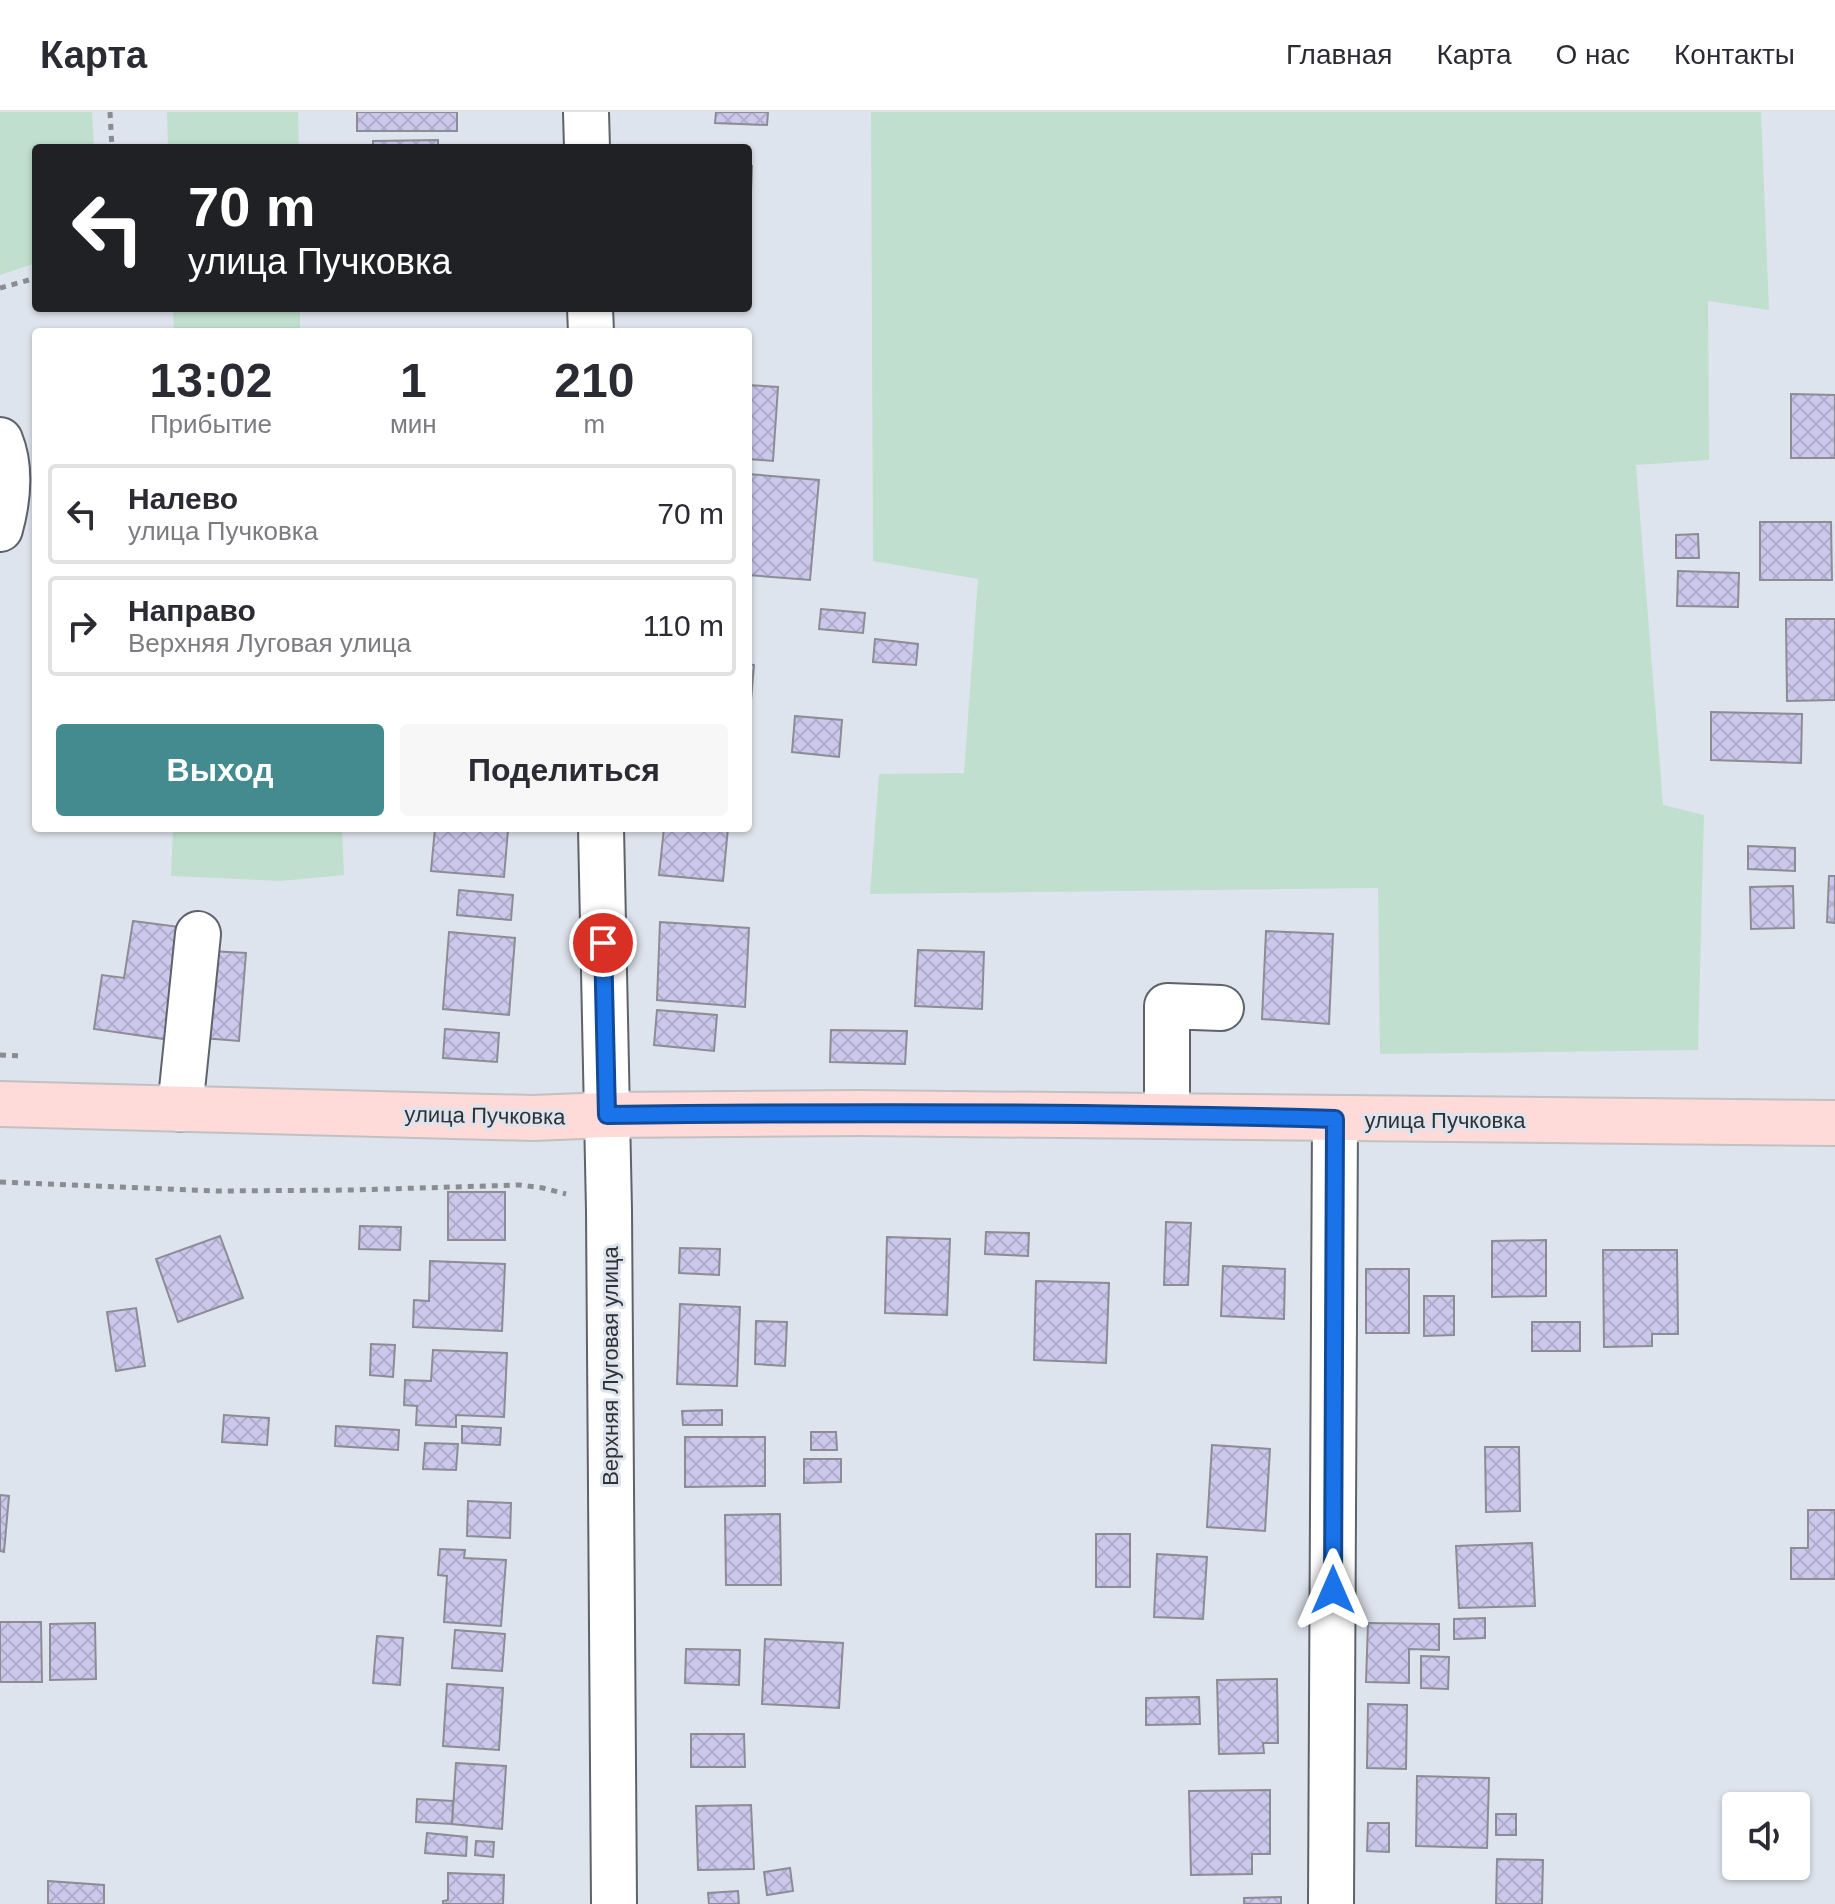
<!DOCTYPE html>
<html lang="ru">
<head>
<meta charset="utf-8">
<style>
  body { margin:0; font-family:Helvetica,sans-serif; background:#f7f7f7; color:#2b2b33; height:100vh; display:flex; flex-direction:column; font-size:30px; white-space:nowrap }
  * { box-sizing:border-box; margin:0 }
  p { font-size:26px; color:#7c7c81 }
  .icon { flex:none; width:44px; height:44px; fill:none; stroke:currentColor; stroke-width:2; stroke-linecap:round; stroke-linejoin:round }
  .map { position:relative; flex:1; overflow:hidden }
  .side { position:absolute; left:32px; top:216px; width:720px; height:504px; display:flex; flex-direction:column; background:#fff; border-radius:8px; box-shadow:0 2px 6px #0004 }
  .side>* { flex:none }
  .hud { position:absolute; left:32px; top:32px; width:720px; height:168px; border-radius:8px; box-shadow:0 2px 6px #0004; background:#202124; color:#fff; overflow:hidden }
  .buttons { position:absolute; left:1722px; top:1680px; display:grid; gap:16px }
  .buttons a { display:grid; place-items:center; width:88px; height:88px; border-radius:8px; background:#fff; box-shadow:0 2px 6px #0004; font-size:40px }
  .pin { position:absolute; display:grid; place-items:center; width:68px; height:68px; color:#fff; margin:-34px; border:4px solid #fff; border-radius:50%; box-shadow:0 2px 8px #0007 }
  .me { position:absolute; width:88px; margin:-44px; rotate:0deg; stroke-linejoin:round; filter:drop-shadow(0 0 6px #0008) }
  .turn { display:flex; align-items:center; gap:28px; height:168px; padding:0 24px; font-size:36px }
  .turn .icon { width:104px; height:104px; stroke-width:2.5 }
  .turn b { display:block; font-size:56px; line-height:68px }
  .eta { display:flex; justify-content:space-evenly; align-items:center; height:136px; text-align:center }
  .eta b { font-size:48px; font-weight:700; line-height:56px }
  .cta { display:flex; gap:16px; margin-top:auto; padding:16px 24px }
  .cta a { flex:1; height:92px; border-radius:8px; background:#438b8e; color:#fff; font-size:32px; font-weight:700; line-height:92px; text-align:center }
  .cta a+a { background:#f7f7f7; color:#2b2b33 }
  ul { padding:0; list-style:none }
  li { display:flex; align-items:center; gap:24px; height:100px; margin:0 16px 12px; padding:0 8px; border:4px solid #e1e1e2; border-radius:8px }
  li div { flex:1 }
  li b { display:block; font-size:30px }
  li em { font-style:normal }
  header { display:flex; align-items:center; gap:48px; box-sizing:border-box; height:112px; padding:0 40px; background:#fff; border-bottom:2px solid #e1e1e2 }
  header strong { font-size:38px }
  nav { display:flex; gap:44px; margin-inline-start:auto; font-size:28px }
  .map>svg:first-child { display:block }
  .green { fill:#c0dfce }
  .building { fill:url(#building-cross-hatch); stroke:#8c8c95; stroke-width:2 }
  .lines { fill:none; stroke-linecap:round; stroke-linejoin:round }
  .minor-casing { stroke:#5e636a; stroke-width:48 }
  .major-casing { stroke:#c1c1c2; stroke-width:48 }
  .path { stroke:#898d93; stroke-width:5; stroke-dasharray:6 6; stroke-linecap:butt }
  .minor { stroke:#fff; stroke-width:44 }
  .major { stroke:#fedad9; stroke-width:44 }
  .route-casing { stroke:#114b97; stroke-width:20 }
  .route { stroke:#1a73e8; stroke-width:14 }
  .labels { text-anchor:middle; stroke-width:6; stroke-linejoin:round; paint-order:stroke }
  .street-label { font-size:22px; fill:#2f3134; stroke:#dee4ed }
</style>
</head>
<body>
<header>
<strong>Карта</strong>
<nav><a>Главная</a><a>Карта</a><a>О нас</a><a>Контакты</a></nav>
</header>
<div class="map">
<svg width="1835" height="1792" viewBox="0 0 1835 1792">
  <defs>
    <pattern id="building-cross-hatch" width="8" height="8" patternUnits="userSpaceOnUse" patternTransform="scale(2)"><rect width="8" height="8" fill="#cbc8ec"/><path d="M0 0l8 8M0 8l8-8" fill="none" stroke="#afaccb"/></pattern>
  </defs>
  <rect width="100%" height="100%" fill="#dee4ed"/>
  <path class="green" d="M 0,0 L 92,0 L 94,36 L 36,36 L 36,151 L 0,163 Z
    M 167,0 L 298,0 L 299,36 L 168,36 Z
    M 871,0 L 1761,0 L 1769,198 L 1708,189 L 1709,348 L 1636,353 L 1663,693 L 1704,703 L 1698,938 L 1380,942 L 1378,776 L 870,782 L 879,662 L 964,661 L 978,467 L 873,449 Z
    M 173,196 L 300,196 L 300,220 L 174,220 Z
    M 173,716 L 342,716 L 344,763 L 281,769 L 171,764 Z"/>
  <path class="building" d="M 357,0 L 457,0 L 457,19 L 357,19 Z
    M 716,0 L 768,0 L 767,13 L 715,11 Z
    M 438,28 L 438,36 L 373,36 L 373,29 Z
    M 748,54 L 752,54 L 751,80 L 748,80 Z
    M 748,273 L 778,275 L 773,349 L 748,347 Z
    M 1791,282 L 1835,283 L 1835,346 L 1791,346 Z
    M 748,362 L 819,368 L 810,468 L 748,463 Z
    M 1760,410 L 1831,410 L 1832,468 L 1760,468 Z
    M 1698,422 L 1699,446 L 1676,446 L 1676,423 Z
    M 1678,459 L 1739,461 L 1738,495 L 1677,494 Z
    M 821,497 L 865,501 L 863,521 L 819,517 Z
    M 1786,507 L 1835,507 L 1835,588 L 1787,589 Z
    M 875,527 L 918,532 L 916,553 L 873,550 Z
    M 748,552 L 754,553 L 748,624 Z
    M 1711,600 L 1802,602 L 1801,651 L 1711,648 Z
    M 795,604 L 842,608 L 839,645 L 792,640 Z
    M 435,716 L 481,716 L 508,718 L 504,765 L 431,759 Z
    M 664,716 L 728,716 L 723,769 L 659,763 Z
    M 1748,734 L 1795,736 L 1795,759 L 1748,757 Z
    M 1829,764 L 1835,764 L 1835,811 L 1827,810 Z
    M 1793,774 L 1794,816 L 1751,817 L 1750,775 Z
    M 459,778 L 513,783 L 511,808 L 457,803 Z
    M 133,809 L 188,816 L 171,928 L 94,917 L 102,863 L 124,866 Z
    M 660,810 L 749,816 L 745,895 L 657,888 Z
    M 1266,819 L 1333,822 L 1329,912 L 1262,907 Z
    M 449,820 L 515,826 L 509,903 L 443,897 Z
    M 918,838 L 984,840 L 982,897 L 915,894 Z
    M 210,839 L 246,841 L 239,929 L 203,926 Z
    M 657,898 L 717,903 L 714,939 L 654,933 Z
    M 445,917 L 499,921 L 497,950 L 443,946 Z
    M 831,918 L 907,919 L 905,952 L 830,950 Z
    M 448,1080 L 505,1080 L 505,1128 L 448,1128 Z
    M 1166,1110 L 1191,1111 L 1188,1173 L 1164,1173 Z
    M 360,1114 L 401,1115 L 400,1138 L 359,1137 Z
    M 986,1120 L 1029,1121 L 1028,1144 L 985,1142 Z
    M 220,1124 L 243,1186 L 178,1210 L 156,1147 Z
    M 887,1125 L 950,1127 L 947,1203 L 885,1201 Z
    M 1546,1128 L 1546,1184 L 1492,1185 L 1492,1129 Z
    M 680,1136 L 720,1137 L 719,1163 L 679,1161 Z
    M 1603,1138 L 1677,1138 L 1678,1222 L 1652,1222 L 1652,1234 L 1604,1235 Z
    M 430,1149 L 505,1152 L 502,1219 L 413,1215 L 414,1188 L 429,1189 Z
    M 1223,1154 L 1285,1157 L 1284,1207 L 1221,1204 Z
    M 1366,1157 L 1409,1157 L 1409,1221 L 1366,1221 Z
    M 1036,1169 L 1109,1171 L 1106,1251 L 1034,1248 Z
    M 1424,1184 L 1454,1184 L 1454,1223 L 1424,1224 Z
    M 680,1192 L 740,1195 L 737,1274 L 677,1272 Z
    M 136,1196 L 145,1254 L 116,1259 L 107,1200 Z
    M 756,1209 L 787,1210 L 785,1254 L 755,1252 Z
    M 1532,1210 L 1580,1210 L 1580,1239 L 1532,1239 Z
    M 371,1232 L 395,1233 L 393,1265 L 370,1263 Z
    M 433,1238 L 507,1241 L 504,1305 L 456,1303 L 456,1315 L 416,1313 L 417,1294 L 404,1293 L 405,1268 L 431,1269 Z
    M 722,1298 L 722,1313 L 683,1313 L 682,1299 Z
    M 224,1303 L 269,1306 L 267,1333 L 222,1330 Z
    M 336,1314 L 399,1318 L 398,1338 L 335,1334 Z
    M 462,1314 L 501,1316 L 500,1333 L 462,1331 Z
    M 811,1320 L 836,1320 L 837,1338 L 811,1338 Z
    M 685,1325 L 765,1325 L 765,1374 L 685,1375 Z
    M 425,1331 L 458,1332 L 456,1358 L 423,1357 Z
    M 1212,1333 L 1270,1337 L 1265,1419 L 1207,1415 Z
    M 1485,1335 L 1519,1335 L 1520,1399 L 1486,1400 Z
    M 804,1347 L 841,1347 L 841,1370 L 804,1371 Z
    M 0,1383 L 9,1384 L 4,1440 L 0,1439 Z
    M 468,1389 L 511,1391 L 510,1426 L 467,1424 Z
    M 1808,1398 L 1835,1398 L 1835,1467 L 1791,1467 L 1791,1436 L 1808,1436 Z
    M 780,1402 L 781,1473 L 726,1473 L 725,1403 Z
    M 1096,1422 L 1130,1422 L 1130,1475 L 1096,1475 Z
    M 1532,1431 L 1535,1494 L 1459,1496 L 1456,1434 Z
    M 440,1437 L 465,1438 L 464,1446 L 506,1448 L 501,1514 L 444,1510 L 447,1464 L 438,1463 Z
    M 1157,1442 L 1207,1445 L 1203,1507 L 1154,1505 Z
    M 1485,1506 L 1485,1526 L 1454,1527 L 1454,1507 Z
    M 0,1510 L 41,1510 L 42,1570 L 0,1570 Z
    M 95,1511 L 96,1567 L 50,1568 L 50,1512 Z
    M 1368,1511 L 1439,1512 L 1439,1538 L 1409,1537 L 1409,1571 L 1366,1570 Z
    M 455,1518 L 505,1522 L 502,1559 L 452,1556 Z
    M 377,1524 L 403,1526 L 400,1573 L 373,1571 Z
    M 765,1527 L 843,1531 L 839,1596 L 762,1592 Z
    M 686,1537 L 740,1538 L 739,1573 L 685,1571 Z
    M 1421,1544 L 1449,1545 L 1448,1577 L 1421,1576 Z
    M 1277,1567 L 1278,1631 L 1263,1631 L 1264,1641 L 1219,1642 L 1217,1568 Z
    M 447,1572 L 503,1576 L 499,1638 L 443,1634 Z
    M 1199,1585 L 1200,1612 L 1146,1613 L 1146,1586 Z
    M 1368,1592 L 1407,1593 L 1406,1657 L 1367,1656 Z
    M 691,1622 L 744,1622 L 745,1655 L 691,1655 Z
    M 456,1651 L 506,1654 L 502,1717 L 452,1712 Z
    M 1417,1664 L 1489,1666 L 1487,1736 L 1416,1734 Z
    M 1270,1678 L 1270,1742 L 1252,1742 L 1252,1762 L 1191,1763 L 1189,1679 Z
    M 417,1687 L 453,1689 L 452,1712 L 416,1710 Z
    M 751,1693 L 754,1757 L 698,1758 L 696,1694 Z
    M 1496,1702 L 1516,1702 L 1516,1723 L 1496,1723 Z
    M 1368,1711 L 1389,1711 L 1389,1740 L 1367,1739 Z
    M 1796,1711 L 1804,1711 L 1803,1728 L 1796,1727 Z
    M 427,1721 L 467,1725 L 466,1744 L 425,1741 Z
    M 476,1729 L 494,1730 L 493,1745 L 475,1743 Z
    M 1497,1747 L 1543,1748 L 1542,1792 L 1496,1792 Z
    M 790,1756 L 793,1779 L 767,1783 L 764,1760 Z
    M 448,1761 L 504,1763 L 503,1792 L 443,1792 L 443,1789 L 448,1788 Z
    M 48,1769 L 104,1773 L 104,1792 L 48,1792 Z
    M 738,1779 L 739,1792 L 709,1792 L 708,1781 Z
    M 1281,1785 L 1281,1792 L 1244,1792 L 1244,1786 Z"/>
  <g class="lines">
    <defs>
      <path id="minor" d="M 586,0 L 587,36
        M 590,196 L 591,220
        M 0,328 C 12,357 8,388 0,417
        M 601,716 L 609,1098 L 614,1792
        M 180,997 L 198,822
        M 1167,1003 L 1167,894 L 1221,896
        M 1331,1792 L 1335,1007"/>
      <path id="major" d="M 0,992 L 533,1006 L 607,1003 L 859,1001 L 1835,1011"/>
    </defs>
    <use href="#minor" class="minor-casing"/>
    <use href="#major" class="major-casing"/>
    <path class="path" d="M 110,0 L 112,36
      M 0,176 L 36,166
      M 0,943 L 22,944
      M 0,1070 L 218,1079 L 353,1078 L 519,1073 L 543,1076 L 566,1082"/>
    <use href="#minor" class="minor"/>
    <use href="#major" class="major"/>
  </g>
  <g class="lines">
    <defs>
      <path id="route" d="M 603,831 L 607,1003 C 849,1000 1092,1000 1335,1007 L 1333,1478"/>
    </defs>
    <use href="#route" class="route-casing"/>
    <use href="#route" class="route"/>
  </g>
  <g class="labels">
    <g class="street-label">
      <text transform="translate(485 1003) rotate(1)" y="8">улица Пучковка</text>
      <text x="1445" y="1016">улица Пучковка</text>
      <text transform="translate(610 1254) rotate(-90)" y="8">Верхняя Луговая улица</text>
    </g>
  </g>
</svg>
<div class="buttons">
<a><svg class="icon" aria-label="sound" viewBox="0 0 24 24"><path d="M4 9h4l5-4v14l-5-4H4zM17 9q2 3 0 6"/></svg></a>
</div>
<div class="pin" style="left:603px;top:831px;background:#d93025"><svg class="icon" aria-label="arrive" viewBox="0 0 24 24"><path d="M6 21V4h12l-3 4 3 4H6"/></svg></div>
<svg class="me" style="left:1333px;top:1478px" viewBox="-20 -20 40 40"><path d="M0-17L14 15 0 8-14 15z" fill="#1a73e8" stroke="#fff" stroke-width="4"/></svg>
<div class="hud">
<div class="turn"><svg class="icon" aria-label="left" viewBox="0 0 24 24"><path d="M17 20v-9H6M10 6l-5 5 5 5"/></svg><div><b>70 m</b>улица Пучковка</div></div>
</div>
<section class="side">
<div class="eta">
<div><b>13:02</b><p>Прибытие</p></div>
<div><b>1</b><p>мин</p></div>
<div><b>210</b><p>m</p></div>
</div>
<ul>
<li><svg class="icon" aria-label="left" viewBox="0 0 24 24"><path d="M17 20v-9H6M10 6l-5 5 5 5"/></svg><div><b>Налево</b><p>улица Пучковка</p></div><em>70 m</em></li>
<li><svg class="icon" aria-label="right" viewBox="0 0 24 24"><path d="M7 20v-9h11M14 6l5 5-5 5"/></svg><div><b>Направо</b><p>Верхняя Луговая улица</p></div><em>110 m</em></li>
</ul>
<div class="cta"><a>Выход</a><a>Поделиться</a></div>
</section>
</div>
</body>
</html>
